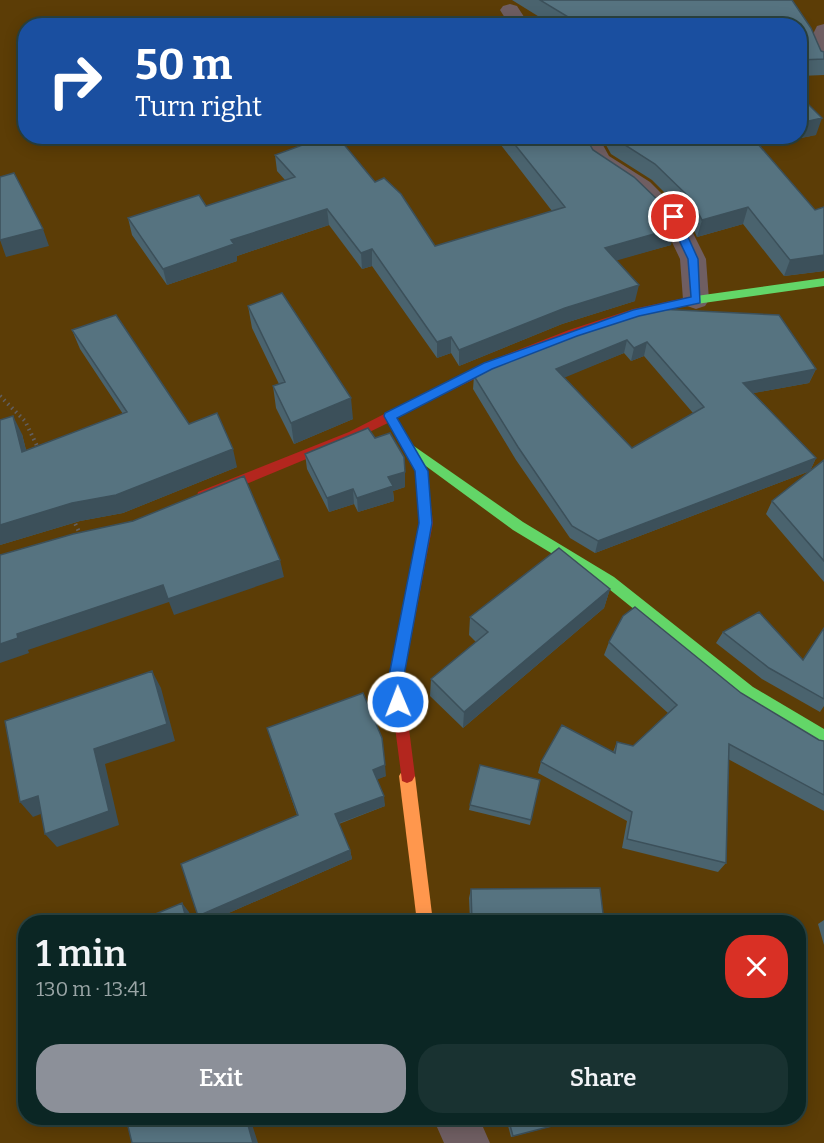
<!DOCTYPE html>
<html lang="en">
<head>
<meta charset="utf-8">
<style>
  body { margin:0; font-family:Bitter,serif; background:#193231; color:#f1f3f6; height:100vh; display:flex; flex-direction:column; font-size:22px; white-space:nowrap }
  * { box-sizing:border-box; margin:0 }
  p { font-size:20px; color:#9aa5a6 }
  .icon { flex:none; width:33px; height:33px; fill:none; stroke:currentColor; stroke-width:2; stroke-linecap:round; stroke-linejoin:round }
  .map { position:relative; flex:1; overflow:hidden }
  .side { position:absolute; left:18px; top:915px; width:788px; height:210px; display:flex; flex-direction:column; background:#0b2624; border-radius:24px; box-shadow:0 3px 15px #0003,0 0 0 2px #2b4341 }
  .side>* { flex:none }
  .hud { position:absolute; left:18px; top:18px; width:789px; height:126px; border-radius:24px; box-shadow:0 3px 15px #0003,0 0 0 2px #2b4341; background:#1a4fa0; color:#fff; overflow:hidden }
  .pin { position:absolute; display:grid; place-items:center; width:51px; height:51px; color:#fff; margin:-26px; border:3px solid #fff; border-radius:50%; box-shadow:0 2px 6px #0007 }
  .me { position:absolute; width:66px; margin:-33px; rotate:359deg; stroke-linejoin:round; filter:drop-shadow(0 0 4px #0008) }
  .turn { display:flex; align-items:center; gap:21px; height:126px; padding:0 18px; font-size:27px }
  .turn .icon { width:78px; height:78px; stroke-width:2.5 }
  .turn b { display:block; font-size:42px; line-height:51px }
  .round { display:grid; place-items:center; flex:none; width:63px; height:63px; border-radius:24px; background:#193231 }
  .summary { display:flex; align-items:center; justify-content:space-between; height:102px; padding:0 18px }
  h1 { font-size:36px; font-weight:600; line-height:45px }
  .button { display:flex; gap:12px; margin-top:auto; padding:12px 18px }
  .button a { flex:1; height:69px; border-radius:24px; background:#8c9099; color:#fff; font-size:24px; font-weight:600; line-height:69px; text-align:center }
  .button a+a { background:#193231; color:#f1f3f6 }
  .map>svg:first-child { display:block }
  .green { fill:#5c3d06; fill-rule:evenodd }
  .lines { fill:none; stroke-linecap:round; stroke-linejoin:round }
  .path { stroke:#615f61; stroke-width:4; stroke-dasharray:1.5 4; stroke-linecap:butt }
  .street { fill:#6f5e62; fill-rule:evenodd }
  .fast { fill:#63d668; fill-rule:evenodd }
  .slow { fill:#ff974d; fill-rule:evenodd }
  .jam { fill:#b3261e; fill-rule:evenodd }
  .wall { fill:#4a636e; fill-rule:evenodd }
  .shaded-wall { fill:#3c505a }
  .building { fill:#567380; stroke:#3c505a; stroke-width:1.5; fill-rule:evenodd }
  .route { fill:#1a73e8; stroke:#114b97; stroke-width:1.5 }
</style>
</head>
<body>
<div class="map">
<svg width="824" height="1143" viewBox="0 0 824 1143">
  <rect width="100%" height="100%" fill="#0f3230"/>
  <path class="green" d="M 0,0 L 824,0 L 824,1143 L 0,1143 ZM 26,26 L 800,26 L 800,136 L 26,136 ZM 26,922 L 798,922 L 798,1118 L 26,1118 Z"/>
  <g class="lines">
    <path class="path" d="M 0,396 L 25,421 L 39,450
      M 73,519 L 81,536"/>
    <path class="street" d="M 510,4 L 517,6 L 530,26 L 510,26 L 500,10 L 503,6 Z
      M 824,24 L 824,68 L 817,66 L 807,46 L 817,26 Z
      M 575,136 L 598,136 L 609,156 L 650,182 L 685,217 L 706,259 L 709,300 L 705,306 L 696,309 L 687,306 L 683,300 L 680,259 L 662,221 L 632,192 L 592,165 Z
      M 433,1118 L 479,1118 L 490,1143 L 444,1143 Z"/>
    <path class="fast" d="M 824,278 L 824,286 L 689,305 L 684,301 L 689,297 Z
      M 408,442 L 523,522 L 614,577 L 753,687 L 824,729 L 824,744 L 743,697 L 604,585 L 513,530 L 404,450 L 402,447 L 404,444 Z"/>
    <path class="slow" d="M 407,769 L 412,771 L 415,776 L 433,922 L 417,922 L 399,776 L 402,771 Z"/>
    <path class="jam" d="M 689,297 L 693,298 L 693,304 C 675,308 657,311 639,315 C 554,338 475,378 397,418 L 427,471 L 433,523 L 403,681 L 415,776 L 412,781 L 407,783 L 402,781 L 389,681 L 419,523 L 415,471 L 388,423 L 357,438 L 208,500 L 198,500 L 197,496 L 198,492 L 349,432 L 484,363 L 569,330 L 633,309 Z"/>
  </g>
  <path class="wall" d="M 512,0 L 792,0 L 821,51 L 824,52 L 824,75 L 800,76 L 800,26 L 554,26 Z
    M 816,135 L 760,146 L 815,210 L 824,207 L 824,271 L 784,276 L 743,224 L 697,237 L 687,215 L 652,180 L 611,154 L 601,136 L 800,136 Z
    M 494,136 L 585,136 L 593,150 L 671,245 L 616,260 L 635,301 L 562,324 L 459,366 L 451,353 L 437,358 L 372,266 L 362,269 L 329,225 L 237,256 L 237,261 L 167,285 L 132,235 L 128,218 L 206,206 L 285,180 L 277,171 L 275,155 L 375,182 L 435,246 L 552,211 Z
    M 248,306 L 353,419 L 294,444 L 276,408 L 273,386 L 279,384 L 252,328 Z
    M 658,309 L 816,369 L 809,383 L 753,393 L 816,458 L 810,471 L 595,553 L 570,538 L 516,460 L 473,389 L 474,376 ZM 624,353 L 631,361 L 644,356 L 693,413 L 632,448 L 564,377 Z
    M 72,330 L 189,424 L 237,467 L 123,513 L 80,521 L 0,545 L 22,434 L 26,450 L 123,414 L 80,349 Z
    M 375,438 L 405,472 L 405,487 L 393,491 L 394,501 L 358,512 L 354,504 L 329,512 L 307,469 L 305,454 Z
    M 824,460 L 824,582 L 766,514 L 772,501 Z
    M 610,589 L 604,608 L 463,728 L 430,696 L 431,679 L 476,642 L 469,635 L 470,617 Z
    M 824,628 L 824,706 L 820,712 L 762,679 L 716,643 L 723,632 L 803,660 Z
    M 609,642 L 741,693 L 819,740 L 824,741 L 824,811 L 728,759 L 726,863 L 718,872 L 622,848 L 627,821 L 538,773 L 541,762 L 613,752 L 617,742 L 633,746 L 668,713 L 604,655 Z
    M 267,728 L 386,776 L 377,779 L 385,806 L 339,824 L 350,850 L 352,859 L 208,922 L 202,922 L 297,815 Z
    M 470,805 L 531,820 L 530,825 L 469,810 Z
    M 471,889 L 604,922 L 470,922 L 469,898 Z
    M 824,920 L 824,945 L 818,924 Z
    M 506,1118 L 558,1118 L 557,1125 L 511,1137 Z"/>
  <path class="shaded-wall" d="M 822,118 L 816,135 L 743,150 L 747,136 L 800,136 L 800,123 Z
    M 748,207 L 743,224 L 697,237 L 702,220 Z
    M 327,209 L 329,225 L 237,256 L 237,261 L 167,285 L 163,269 L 231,240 Z
    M 675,228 L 671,245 L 601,265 L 605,248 Z
    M 43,229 L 49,246 L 6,257 L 0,240 Z
    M 372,249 L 372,266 L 362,269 L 361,253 Z
    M 824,255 L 824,271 L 784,276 L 790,260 Z
    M 639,285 L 635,301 L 562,324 L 459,366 L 459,350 L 565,308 Z
    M 451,337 L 451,353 L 437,358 L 437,342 Z
    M 627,340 L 624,353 L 554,382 L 556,369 Z
    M 647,342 L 644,356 L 631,361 L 634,348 Z
    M 816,369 L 809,383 L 738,396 L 743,383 Z
    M 351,398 L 353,419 L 294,444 L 291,423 Z
    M 13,416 L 22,434 L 31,470 L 22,452 Z
    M 233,449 L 237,467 L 123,513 L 80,521 L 0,545 L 0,525 Z
    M 816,458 L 810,471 L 595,553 L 598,541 Z
    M 405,472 L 405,487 L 393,491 L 394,501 L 358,512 L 357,498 L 388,477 Z
    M 353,489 L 354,504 L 329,512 L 327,498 Z
    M 280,560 L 284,577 L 174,615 L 169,602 L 28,650 L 29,653 L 0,663 L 0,644 L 17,634 L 163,585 Z
    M 610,589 L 604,608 L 463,728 L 464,712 Z
    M 152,671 L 161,688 L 175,741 L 105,764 L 119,825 L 57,847 L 45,834 L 94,749 Z
    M 385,765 L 386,776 L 374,781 L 373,770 Z
    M 38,796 L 51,810 L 33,817 L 20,802 Z
    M 384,796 L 385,806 L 337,824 L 335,814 Z
    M 350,850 L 352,859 L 208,922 L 202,922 L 198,916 Z
    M 182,903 L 189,912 L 192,922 L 187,922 Z
    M 246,1118 L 250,1118 L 258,1143 L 253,1143 Z"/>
  <path class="building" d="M 540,0 L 792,0 L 811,28 L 821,51 L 824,52 L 824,59 L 800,60 L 800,26 L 583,26 Z
    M 800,96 L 822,118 L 800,123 Z
    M 327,136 L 337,136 L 375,182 L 384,178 L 401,194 L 435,246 L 565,207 L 508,136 L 585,136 L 593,150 L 634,177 L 664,206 L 675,228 L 605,248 L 639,285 L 565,308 L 459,350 L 451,337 L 437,342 L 372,249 L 361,253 L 327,209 L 231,240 L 234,244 L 163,269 L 128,218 L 199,195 L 206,206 L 295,177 L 275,155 Z
    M 613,136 L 751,136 L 815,210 L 824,207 L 824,255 L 790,260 L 748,207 L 702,220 L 691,199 L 655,164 L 614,138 Z
    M 14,173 L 43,229 L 0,240 L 0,177 Z
    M 282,293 L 351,398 L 291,423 L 273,386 L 285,382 L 248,306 Z
    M 656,307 L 658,309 L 779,315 L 816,369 L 743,383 L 816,458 L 598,541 L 572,526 L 518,447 L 474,376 L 555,339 L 647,309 ZM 627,340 L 634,348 L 647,342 L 704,407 L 632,448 L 556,369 Z
    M 116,315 L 189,424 L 217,413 L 233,449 L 116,495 L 72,503 L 0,525 L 0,420 L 13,416 L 22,452 L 127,412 L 72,330 Z
    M 368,428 L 375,438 L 390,433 L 404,457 L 405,472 L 388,477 L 393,486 L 357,498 L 353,489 L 327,498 L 305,454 Z
    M 824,460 L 824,561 L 772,501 Z
    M 244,476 L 280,560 L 168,599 L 163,585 L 17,634 L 18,638 L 0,644 L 0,555 L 73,534 L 133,521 Z
    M 559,548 L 610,589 L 464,712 L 431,679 L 488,632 L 470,617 Z
    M 635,607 L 741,693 L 819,740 L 824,741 L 824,795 L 729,744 L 726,863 L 627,839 L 632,812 L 541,762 L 562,725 L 615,753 L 617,742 L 633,746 L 677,705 L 609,642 L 623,616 Z
    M 759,612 L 803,660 L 824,628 L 824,699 L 769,668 L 723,632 Z
    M 152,671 L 167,724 L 94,749 L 109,811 L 45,834 L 38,796 L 20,802 L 5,721 Z
    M 363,693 L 382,738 L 385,765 L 373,770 L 384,796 L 335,814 L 350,850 L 198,916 L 181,864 L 298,815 L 267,728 Z
    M 480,765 L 540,780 L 531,820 L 470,805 Z
    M 600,888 L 604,922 L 472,922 L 471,889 Z
    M 182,903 L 187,922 L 136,922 Z
    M 126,1118 L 246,1118 L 253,1143 L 132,1143 Z
    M 508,1118 L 558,1118 L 560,1124 L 513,1136 Z"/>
  <path class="route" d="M 674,214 L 679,217 L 698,259 L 700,303 L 639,316 L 577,336 L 492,369 L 397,418 L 428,471 L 432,523 L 403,681 L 406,702 L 403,707 L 398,709 L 393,707 L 388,681 L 419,523 L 415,471 L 384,416 L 385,413 L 484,363 L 633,310 L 691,297 L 688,259 L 668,217 Z"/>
</svg>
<div class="pin" style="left:674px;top:217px;background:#d93025"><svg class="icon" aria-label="arrive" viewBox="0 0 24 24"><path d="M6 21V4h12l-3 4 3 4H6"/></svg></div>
<svg class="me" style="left:398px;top:702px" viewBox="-20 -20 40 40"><circle r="17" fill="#1a73e8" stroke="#fff" stroke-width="3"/><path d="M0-11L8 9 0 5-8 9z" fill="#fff"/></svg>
<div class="hud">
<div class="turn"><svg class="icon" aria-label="right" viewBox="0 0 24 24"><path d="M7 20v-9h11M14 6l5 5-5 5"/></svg><div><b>50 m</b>Turn right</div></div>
</div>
<section class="side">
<div class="summary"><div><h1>1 min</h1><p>130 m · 13:41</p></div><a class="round" style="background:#d93025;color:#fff"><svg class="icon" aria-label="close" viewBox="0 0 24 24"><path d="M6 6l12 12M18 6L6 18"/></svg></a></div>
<div class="button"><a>Exit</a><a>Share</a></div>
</section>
</div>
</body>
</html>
